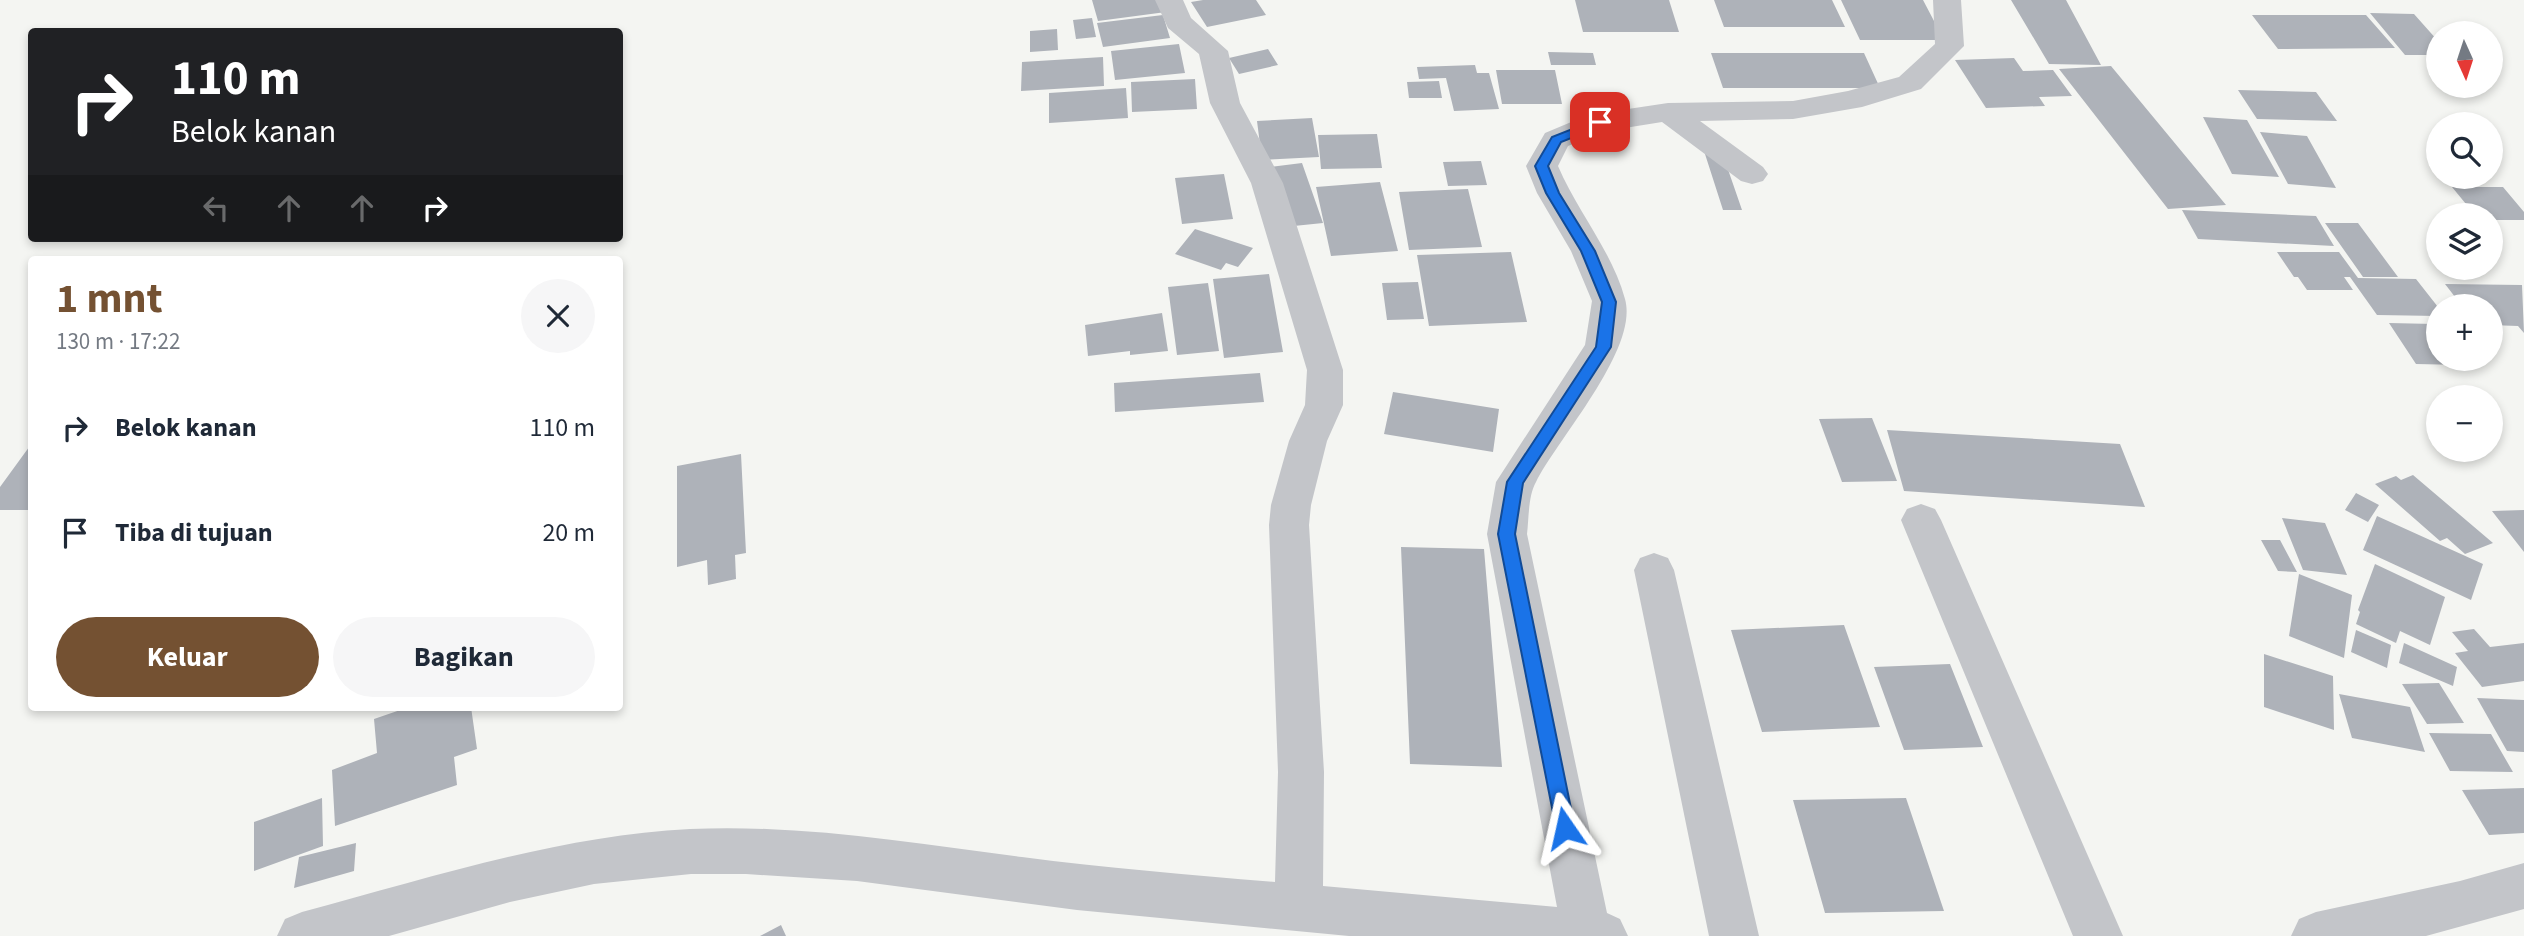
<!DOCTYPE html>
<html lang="id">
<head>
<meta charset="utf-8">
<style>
  body { margin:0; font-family:"Source Sans 3",sans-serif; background:#f6f6f7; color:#1f2937; height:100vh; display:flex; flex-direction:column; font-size:26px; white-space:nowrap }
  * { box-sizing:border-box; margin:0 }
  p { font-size:23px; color:#747a83 }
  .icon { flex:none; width:38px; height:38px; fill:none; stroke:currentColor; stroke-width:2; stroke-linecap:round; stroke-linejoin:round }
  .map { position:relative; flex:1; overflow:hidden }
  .drawer { position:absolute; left:28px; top:256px; width:595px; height:455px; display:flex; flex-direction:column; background:#fff; border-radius:7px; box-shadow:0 4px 10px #0003 }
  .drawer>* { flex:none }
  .top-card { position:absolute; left:28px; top:28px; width:595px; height:214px; border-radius:7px; box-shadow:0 4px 10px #0003; background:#202124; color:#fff; overflow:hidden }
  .needle { width:46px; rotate:177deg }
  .fabs { position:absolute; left:2426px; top:21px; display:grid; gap:14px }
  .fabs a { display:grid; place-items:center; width:77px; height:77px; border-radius:50%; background:#fff; box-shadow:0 4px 10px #0003; font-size:35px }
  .pin { position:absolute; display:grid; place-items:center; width:60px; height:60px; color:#fff; margin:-30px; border-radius:14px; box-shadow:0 4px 10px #0006 }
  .me { position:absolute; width:77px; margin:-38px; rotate:349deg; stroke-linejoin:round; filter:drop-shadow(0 0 5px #0008) }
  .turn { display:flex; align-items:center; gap:24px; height:147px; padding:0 28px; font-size:32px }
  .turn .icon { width:91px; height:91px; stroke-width:2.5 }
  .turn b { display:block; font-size:49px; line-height:60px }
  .lanes { display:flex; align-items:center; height:66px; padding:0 28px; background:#0003; justify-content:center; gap:35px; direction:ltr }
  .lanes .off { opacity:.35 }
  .round { display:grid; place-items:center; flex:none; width:74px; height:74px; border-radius:37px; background:#f6f6f7 }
  .overview { display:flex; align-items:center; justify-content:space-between; height:119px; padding:0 28px }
  h1 { font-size:42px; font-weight:700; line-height:52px; color:#745132 }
  .primary-button { display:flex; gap:14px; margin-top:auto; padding:14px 28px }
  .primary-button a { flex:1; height:80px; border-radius:42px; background:#745132; color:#fff; font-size:28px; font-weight:700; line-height:80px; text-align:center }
  .primary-button a+a { background:#f6f6f7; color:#1f2937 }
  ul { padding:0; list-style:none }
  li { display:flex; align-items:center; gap:21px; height:105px; padding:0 28px }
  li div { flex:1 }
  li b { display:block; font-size:26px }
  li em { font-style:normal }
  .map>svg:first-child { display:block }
  .building { fill:#aeb2b9 }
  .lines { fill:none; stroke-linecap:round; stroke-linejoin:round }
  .minor { fill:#c3c5c9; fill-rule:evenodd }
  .route { fill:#1a73e8; stroke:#114b97; stroke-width:2 }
</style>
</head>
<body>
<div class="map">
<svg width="2524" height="936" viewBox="0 0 2524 936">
  <rect width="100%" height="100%" fill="#f4f5f2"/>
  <path class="building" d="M 1092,0 L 1162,0 L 1166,12 L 1098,21 Z
    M 1203,0 L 1256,0 L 1266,15 L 1207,27 L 1191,2 Z
    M 1575,0 L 1669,0 L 1679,32 L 1583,32 Z
    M 1714,0 L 1832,0 L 1845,27 L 1724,27 Z
    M 1841,0 L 1923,0 L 1944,40 L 1860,40 Z
    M 2011,0 L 2066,0 L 2101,65 L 2049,64 Z
    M 2370,13 L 2414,14 L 2438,41 L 2438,55 L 2405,55 Z
    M 1163,15 L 1170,38 L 1103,47 L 1097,23 Z
    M 2252,15 L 2366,15 L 2395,48 L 2278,49 Z
    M 1092,18 L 1096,37 L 1076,39 L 1073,20 Z
    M 1057,29 L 1058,50 L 1030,52 L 1030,31 Z
    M 1179,44 L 1185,73 L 1115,80 L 1111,51 Z
    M 1268,49 L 1278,65 L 1239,74 L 1229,58 Z
    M 1548,52 L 1593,53 L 1596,65 L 1551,65 Z
    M 1711,53 L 1864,53 L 1880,88 L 1723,88 Z
    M 1103,57 L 1104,86 L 1021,91 L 1022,62 Z
    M 2014,58 L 2023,71 L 2053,70 L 2072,96 L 2039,97 L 2045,106 L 1986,108 L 1955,60 Z
    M 1475,65 L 1477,73 L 1489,73 L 1499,109 L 1454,111 L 1446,78 L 1419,79 L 1417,67 Z
    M 2111,66 L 2226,205 L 2168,209 L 2059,69 Z
    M 1496,70 L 1555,70 L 1562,104 L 1502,104 Z
    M 1195,79 L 1197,109 L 1132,112 L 1131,82 Z
    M 1439,81 L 1442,98 L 1409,98 L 1407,82 Z
    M 1126,88 L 1128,118 L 1049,123 L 1049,93 Z
    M 2238,90 L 2316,92 L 2337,121 L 2257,119 Z
    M 2203,117 L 2247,120 L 2279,177 L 2232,174 Z
    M 1312,118 L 1319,157 L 1262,160 L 1257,121 Z
    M 2260,132 L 2307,136 L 2336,188 L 2288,184 Z
    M 1377,134 L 1382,168 L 1321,169 L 1318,135 Z
    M 1705,154 L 1723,155 L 1742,210 L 1723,210 Z
    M 1481,161 L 1487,185 L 1448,186 L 1443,162 Z
    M 1302,163 L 1323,223 L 1284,227 L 1262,168 Z
    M 1224,174 L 1233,219 L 1182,224 L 1175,178 Z
    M 1380,182 L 1398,251 L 1331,256 L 1316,187 Z
    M 2452,187 L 2503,187 L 2524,212 L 2524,220 L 2490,220 L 2490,215 L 2475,215 Z
    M 1468,189 L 1482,247 L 1409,250 L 1399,192 Z
    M 2182,210 L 2316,216 L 2334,246 L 2198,239 Z
    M 2325,223 L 2358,223 L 2398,277 L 2363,277 Z
    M 1195,229 L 1253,248 L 1238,267 L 1226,263 L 1221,270 L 1175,254 Z
    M 1511,252 L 1527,322 L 1429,326 L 1417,255 Z
    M 2277,252 L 2339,252 L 2358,278 L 2416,279 L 2438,307 L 2438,316 L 2377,315 L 2350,277 L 2344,277 L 2353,290 L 2307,290 L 2298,277 L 2294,277 Z
    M 1269,274 L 1283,352 L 1224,358 L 1213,279 Z
    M 1418,282 L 1424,319 L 1387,320 L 1382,283 Z
    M 1208,283 L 1219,351 L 1177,355 L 1168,287 Z
    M 2445,284 L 2522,285 L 2524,333 L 2518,326 L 2490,325 L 2490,306 L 2462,306 Z
    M 1162,313 L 1168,351 L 1130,355 L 1130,351 L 1088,356 L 1085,325 Z
    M 2389,323 L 2434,324 L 2438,330 L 2438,359 L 2457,359 L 2462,365 L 2416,364 Z
    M 1260,373 L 1264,402 L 1115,412 L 1114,383 Z
    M 1393,392 L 1499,409 L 1493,452 L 1384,434 Z
    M 1872,418 L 1897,481 L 1842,482 L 1819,419 Z
    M 1887,430 L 2120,444 L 2145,507 L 1904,491 Z
    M 32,443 L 32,510 L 0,510 L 0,487 Z
    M 741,454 L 746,553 L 735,555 L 736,579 L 708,585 L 707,560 L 677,567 L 677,466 Z
    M 2413,475 L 2493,543 L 2465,554 L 2447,538 L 2440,541 L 2375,484 L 2396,476 L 2401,480 Z
    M 2356,493 L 2379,505 L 2368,522 L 2345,510 Z
    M 2524,510 L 2524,552 L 2492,511 Z
    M 2377,516 L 2483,564 L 2471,600 L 2363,550 Z
    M 2282,518 L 2325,523 L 2347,575 L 2303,570 Z
    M 2261,540 L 2280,540 L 2297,572 L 2278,571 Z
    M 1401,547 L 1484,549 L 1502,767 L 1410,764 Z
    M 2375,564 L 2445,597 L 2430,645 L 2400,631 L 2396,643 L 2356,624 L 2360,612 L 2358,610 Z
    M 2299,574 L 2352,595 L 2344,658 L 2289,636 Z
    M 1844,625 L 1880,727 L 1762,732 L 1731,630 Z
    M 2474,629 L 2490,647 L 2524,643 L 2524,681 L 2482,687 L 2455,653 L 2468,651 L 2452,632 Z
    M 2356,630 L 2391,645 L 2387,668 L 2351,652 Z
    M 2404,643 L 2457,667 L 2453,686 L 2399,663 Z
    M 2264,654 L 2333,676 L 2334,730 L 2264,707 Z
    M 1950,664 L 1983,747 L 1904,750 L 1874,667 Z
    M 2439,683 L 2464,723 L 2427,724 L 2402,684 Z
    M 2339,694 L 2410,707 L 2425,752 L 2352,738 Z
    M 2477,698 L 2524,700 L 2524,752 L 2507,751 Z
    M 409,707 L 471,707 L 477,749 L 454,757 L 457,785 L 335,826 L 332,770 L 377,753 L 374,719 Z
    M 2429,733 L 2491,734 L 2513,772 L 2450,771 Z
    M 2524,788 L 2524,833 L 2489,835 L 2462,790 Z
    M 322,798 L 323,846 L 254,871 L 254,822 Z
    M 1906,798 L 1944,911 L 1825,913 L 1793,800 Z
    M 356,843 L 354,871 L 294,888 L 299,857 Z
    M 781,925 L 786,936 L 760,936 Z"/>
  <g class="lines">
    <path class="minor" d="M 1155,0 L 1183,0 L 1191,18 L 1228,51 L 1240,103 L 1283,183 L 1343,370 L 1343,405 L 1327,441 L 1311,505 L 1309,525 L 1324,772 L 1323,886 L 1557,907 L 1487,534 L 1496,482 L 1585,345 L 1592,301 L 1571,251 L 1537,193 L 1526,166 L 1545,133 L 1588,115 L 1668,103 L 1793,101 L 1848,91 L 1899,77 L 1935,44 L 1933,0 L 1961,0 L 1964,46 L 1921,89 L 1862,107 L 1793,119 L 1700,121 L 1763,167 L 1768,174 L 1763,181 L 1752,184 L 1741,181 L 1662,122 L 1606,131 L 1568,146 L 1558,166 C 1577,211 1612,251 1625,299 C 1639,349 1559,437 1536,482 C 1528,496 1529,518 1527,534 L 1607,913 L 1620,919 L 1628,936 L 1349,936 L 1077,910 L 857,881 L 746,874 L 691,874 L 594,884 L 510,902 L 389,936 L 277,936 L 285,919 L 302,912 C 430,878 557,836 690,829 C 801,824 912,843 1022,857 C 1106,868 1191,875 1275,882 L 1278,772 L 1269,525 L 1271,505 L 1289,441 L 1305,405 L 1307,370 L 1251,183 L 1210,103 L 1199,54 L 1168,28 Z
      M 1921,504 L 1935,509 L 1941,520 L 2123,936 L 2073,936 L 1901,520 L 1907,509 Z
      M 1654,553 L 1668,558 L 1674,570 L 1759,936 L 1709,936 L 1634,570 L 1640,558 Z
      M 2524,863 L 2524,909 L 2426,936 L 2291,936 L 2299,919 L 2316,912 L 2460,881 Z"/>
  </g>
  <path class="route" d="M 1600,118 L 1606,122 L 1604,125 L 1561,142 L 1548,166 L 1559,193 L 1595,251 L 1616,302 L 1611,347 L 1523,483 L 1515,534 L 1575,828 L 1572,834 L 1565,837 L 1559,834 L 1556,828 L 1498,534 L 1507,482 L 1596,347 L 1602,302 L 1581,251 L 1546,193 L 1535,166 L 1552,137 Z"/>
</svg>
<div class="fabs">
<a><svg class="needle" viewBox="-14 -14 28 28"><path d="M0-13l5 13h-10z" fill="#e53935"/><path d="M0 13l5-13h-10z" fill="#747a83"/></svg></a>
<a><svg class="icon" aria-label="search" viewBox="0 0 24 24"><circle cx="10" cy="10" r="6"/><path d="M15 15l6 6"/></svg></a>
<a><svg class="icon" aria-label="layers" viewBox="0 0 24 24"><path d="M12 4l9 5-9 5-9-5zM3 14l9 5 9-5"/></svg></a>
<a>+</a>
<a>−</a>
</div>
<div class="pin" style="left:1600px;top:122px;background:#d93025"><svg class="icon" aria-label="arrive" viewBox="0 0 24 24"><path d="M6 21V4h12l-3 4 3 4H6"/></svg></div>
<svg class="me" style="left:1565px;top:828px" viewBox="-20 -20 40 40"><path d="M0-17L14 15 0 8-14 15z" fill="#1a73e8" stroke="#fff" stroke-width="4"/></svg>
<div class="top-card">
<div class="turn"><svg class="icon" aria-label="right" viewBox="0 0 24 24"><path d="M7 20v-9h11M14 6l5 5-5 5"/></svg><div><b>110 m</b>Belok kanan</div></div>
<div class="lanes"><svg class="icon off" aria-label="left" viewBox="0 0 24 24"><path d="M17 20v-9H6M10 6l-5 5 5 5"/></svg><svg class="icon off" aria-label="ahead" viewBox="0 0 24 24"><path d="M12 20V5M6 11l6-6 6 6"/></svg><svg class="icon off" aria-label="ahead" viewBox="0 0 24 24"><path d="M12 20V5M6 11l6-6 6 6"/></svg><svg class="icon" aria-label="right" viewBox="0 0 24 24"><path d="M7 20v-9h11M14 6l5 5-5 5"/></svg></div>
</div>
<section class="drawer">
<div class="overview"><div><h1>1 mnt</h1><p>130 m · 17:22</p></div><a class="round"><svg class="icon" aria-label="close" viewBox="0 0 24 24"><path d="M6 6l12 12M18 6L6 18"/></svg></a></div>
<ul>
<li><svg class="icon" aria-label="right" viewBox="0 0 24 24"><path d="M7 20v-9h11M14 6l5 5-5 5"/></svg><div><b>Belok kanan</b></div><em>110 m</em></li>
<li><svg class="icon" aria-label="arrive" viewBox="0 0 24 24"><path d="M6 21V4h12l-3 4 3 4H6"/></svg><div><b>Tiba di tujuan</b></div><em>20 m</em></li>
</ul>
<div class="primary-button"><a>Keluar</a><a>Bagikan</a></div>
</section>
</div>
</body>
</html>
